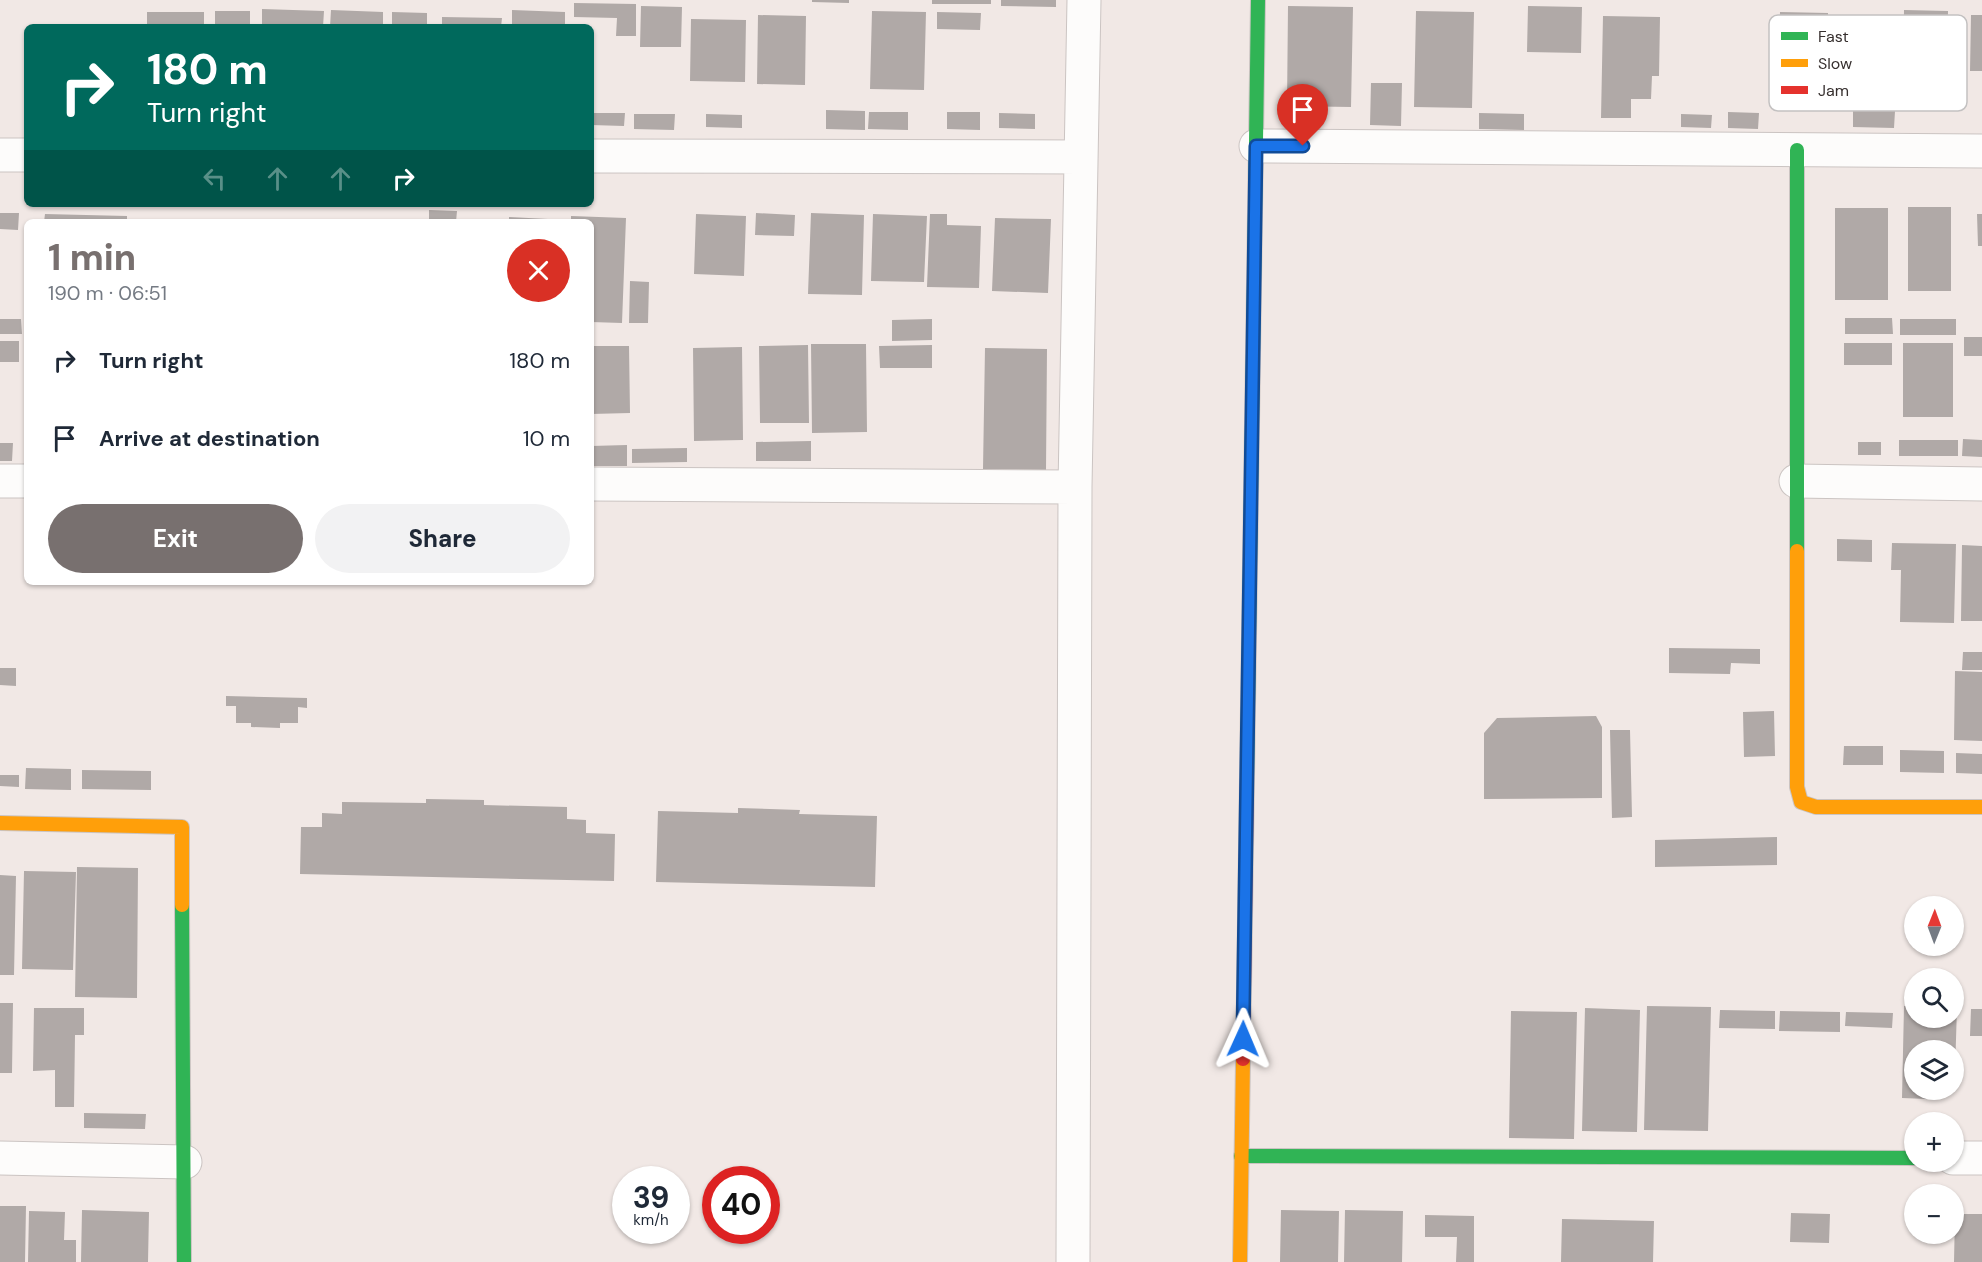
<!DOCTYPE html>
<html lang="en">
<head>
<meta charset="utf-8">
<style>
  body { margin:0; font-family:"DM Sans",sans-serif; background:#f2f2f3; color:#1f2937; height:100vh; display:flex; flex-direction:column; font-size:22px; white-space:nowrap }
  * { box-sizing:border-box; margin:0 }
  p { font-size:20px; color:#747a83 }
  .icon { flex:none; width:33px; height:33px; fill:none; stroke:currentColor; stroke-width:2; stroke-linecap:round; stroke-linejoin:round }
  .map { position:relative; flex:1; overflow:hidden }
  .side { position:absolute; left:24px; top:219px; width:570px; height:366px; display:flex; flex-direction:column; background:#fff; border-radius:9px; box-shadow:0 2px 4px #0004 }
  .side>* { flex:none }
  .banner { position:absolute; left:24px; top:24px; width:570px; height:183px; border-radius:9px; box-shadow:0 2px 4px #0004; background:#00695c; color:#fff; overflow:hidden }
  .needle { width:39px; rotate:1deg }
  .fabs { position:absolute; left:1904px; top:896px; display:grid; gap:12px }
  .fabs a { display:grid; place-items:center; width:60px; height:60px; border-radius:50%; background:#fff; box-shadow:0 2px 4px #0004; font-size:30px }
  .speed { position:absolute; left:612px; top:1166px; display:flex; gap:12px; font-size:30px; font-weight:700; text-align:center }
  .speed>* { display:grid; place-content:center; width:78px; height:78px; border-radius:50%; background:#fff; box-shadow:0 2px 4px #0004; line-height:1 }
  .speed small { font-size:15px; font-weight:400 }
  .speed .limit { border:9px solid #d22; background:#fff; color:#111 }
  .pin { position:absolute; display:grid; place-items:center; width:51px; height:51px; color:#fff; margin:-62px -26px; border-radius:50% 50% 50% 0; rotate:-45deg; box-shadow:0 0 6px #0007 }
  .pin .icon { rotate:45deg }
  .me { position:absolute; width:66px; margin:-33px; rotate:1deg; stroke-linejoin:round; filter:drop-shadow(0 0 4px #0008) }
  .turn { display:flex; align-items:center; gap:21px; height:126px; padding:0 24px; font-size:27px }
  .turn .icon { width:78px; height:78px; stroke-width:2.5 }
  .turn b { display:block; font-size:42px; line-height:51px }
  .lanes { display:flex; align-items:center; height:57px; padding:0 24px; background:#0003; justify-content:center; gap:30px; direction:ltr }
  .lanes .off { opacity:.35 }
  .round { display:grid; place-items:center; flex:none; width:63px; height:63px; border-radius:32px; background:#f2f2f3 }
  .head { display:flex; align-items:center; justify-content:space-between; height:102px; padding:0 24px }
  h1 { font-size:36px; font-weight:800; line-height:45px; color:#78706f }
  .primary-button { display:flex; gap:12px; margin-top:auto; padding:12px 24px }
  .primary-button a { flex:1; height:69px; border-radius:36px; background:#78706f; color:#fff; font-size:24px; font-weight:800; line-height:69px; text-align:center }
  .primary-button a+a { background:#f2f2f3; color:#1f2937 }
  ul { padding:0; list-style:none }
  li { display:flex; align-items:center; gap:18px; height:78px; padding:0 24px }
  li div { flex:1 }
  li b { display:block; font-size:22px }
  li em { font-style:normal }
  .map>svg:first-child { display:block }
  .building { fill:#b0a9a7 }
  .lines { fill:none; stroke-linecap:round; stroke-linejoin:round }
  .street-casing { stroke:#cbc4c2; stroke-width:35 }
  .fast-casing { stroke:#cbc4c2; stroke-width:16 }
  .slow-casing { stroke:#cbc4c2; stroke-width:16 }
  .jam-casing { stroke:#cbc4c2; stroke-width:16 }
  .street { stroke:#fdfcfb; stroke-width:33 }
  .fast { stroke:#30b455; stroke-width:14 }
  .slow { stroke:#ff9f0a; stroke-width:14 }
  .jam { stroke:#e5322d; stroke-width:14 }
  .route-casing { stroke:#114b97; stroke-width:15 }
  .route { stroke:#1a73e8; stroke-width:10 }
  .key { fill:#fff; stroke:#c3c1c1; stroke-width:1.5 }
  .key-label { font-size:16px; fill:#37302f }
</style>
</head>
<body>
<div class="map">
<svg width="1982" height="1262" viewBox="0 0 1982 1262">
  <rect width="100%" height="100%" fill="#f1e8e5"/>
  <path class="building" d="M 812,0 L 849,0 L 849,3 L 812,2 Z
    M 932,0 L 991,0 L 991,4 L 932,4 Z
    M 1001,0 L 1056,0 L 1056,7 L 1001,6 Z
    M 574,3 L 636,4 L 636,36 L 616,36 L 617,18 L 574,17 Z
    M 641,6 L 682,7 L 681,47 L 640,47 Z
    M 1288,6 L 1353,7 L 1351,107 L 1287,106 Z
    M 1528,6 L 1582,7 L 1581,53 L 1527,52 Z
    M 262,9 L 324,11 L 323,27 L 262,27 Z
    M 331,10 L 383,12 L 383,27 L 330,27 Z
    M 512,10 L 565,12 L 565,27 L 512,27 Z
    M 1904,10 L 1948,11 L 1947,72 L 1903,71 Z
    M 215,11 L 250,11 L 250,27 L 215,27 Z
    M 872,11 L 926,12 L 924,90 L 870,89 Z
    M 1416,11 L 1474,12 L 1472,108 L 1414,107 Z
    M 147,12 L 204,12 L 204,27 L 147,27 Z
    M 392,12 L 427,13 L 427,27 L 392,27 Z
    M 937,12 L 981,13 L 980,30 L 937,29 Z
    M 1780,12 L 1828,13 L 1826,94 L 1778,93 Z
    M 758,15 L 806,16 L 805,85 L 757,84 Z
    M 1971,15 L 1982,15 L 1982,71 L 1970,71 Z
    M 1603,16 L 1660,17 L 1659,76 L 1652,76 L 1651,99 L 1631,99 L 1631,118 L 1601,118 Z
    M 442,17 L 502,18 L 501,27 L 442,27 Z
    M 691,19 L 746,20 L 745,82 L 690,81 Z
    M 1371,83 L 1402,83 L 1401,126 L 1370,125 Z
    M 826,110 L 865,111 L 865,130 L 826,129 Z
    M 1853,110 L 1895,111 L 1894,128 L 1853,127 Z
    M 869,112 L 908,112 L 908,130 L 868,129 Z
    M 947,112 L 980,112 L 980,130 L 947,129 Z
    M 1728,112 L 1759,113 L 1758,129 L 1728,128 Z
    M 591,113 L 625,113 L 624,126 L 591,125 Z
    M 999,113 L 1035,114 L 1035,129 L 999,128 Z
    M 1479,113 L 1524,114 L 1524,130 L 1479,129 Z
    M 634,114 L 675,114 L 674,130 L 634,129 Z
    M 706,114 L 742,115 L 742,128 L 706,127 Z
    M 1681,114 L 1712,115 L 1711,128 L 1681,127 Z
    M 1908,207 L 1951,207 L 1951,291 L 1908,291 Z
    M 1835,208 L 1888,208 L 1888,300 L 1835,300 Z
    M 429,210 L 457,211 L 456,222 L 429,222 Z
    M 0,213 L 19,213 L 18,230 L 0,229 Z
    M 756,213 L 795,215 L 794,236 L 755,235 Z
    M 811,213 L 864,215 L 862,295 L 808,294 Z
    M 45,214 L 127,216 L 127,222 L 44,222 Z
    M 696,214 L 746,216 L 744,276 L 694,274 Z
    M 873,214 L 927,216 L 924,282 L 871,281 Z
    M 930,214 L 947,214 L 947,225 L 981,226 L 979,288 L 927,287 Z
    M 1977,214 L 1982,214 L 1982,246 L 1978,246 Z
    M 571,216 L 626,218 L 622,323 L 591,322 L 591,222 L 571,222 Z
    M 509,217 L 548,219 L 548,222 L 509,222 Z
    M 995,218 L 1051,219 L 1048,293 L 992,291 Z
    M 630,281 L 649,282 L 648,323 L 629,323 Z
    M 1845,318 L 1892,318 L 1893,334 L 1845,334 Z
    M 0,319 L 21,319 L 22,334 L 0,334 Z
    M 932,319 L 932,340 L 892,341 L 892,320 Z
    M 1900,319 L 1956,319 L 1956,335 L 1900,335 Z
    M 1964,337 L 1982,337 L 1982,356 L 1964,356 Z
    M 0,341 L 19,341 L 19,362 L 0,362 Z
    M 1844,343 L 1892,343 L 1892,365 L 1844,365 Z
    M 1903,343 L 1953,343 L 1953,417 L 1903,417 Z
    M 811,344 L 866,344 L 867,432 L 812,433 Z
    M 808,345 L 809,423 L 760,423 L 759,346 Z
    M 932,345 L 932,368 L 880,368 L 879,346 Z
    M 591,346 L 629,346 L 630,413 L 591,414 Z
    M 742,347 L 743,440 L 694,441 L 693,348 Z
    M 985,348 L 1047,349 L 1046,470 L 983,469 Z
    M 1963,439 L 1982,440 L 1982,457 L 1962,456 Z
    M 1899,440 L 1958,440 L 1958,456 L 1899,456 Z
    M 811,441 L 811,461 L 756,461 L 756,442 Z
    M 1858,442 L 1881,442 L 1881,455 L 1858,455 Z
    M 0,443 L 13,443 L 12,461 L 0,461 Z
    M 627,445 L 627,466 L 591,466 L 591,446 Z
    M 687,448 L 687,462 L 632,463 L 632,449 Z
    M 1837,539 L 1872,540 L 1872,562 L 1837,561 Z
    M 1892,543 L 1956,544 L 1954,623 L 1900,622 L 1901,570 L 1891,570 Z
    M 1962,545 L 1982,546 L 1982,621 L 1961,621 Z
    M 1669,648 L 1760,649 L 1760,664 L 1731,663 L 1730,674 L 1669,673 Z
    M 1963,652 L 1982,652 L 1982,670 L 1962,670 Z
    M 0,668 L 16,668 L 16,686 L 0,685 Z
    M 1955,671 L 1982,672 L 1982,741 L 1954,740 Z
    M 226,696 L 307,698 L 307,708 L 298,707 L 298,723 L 280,723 L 280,728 L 251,727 L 251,723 L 236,723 L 236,706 L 226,706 Z
    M 1774,711 L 1775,756 L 1744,757 L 1743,712 Z
    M 1596,716 L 1602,727 L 1602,798 L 1484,799 L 1484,733 L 1497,718 Z
    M 1610,730 L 1630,730 L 1632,817 L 1612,818 Z
    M 1844,746 L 1883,746 L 1883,765 L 1843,765 Z
    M 1900,750 L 1944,751 L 1944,773 L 1900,772 Z
    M 1956,753 L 1982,754 L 1982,774 L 1956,773 Z
    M 26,768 L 71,769 L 71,790 L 25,789 Z
    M 82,770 L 151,771 L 151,790 L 82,789 Z
    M 0,775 L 19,775 L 19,787 L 0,786 Z
    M 426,799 L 484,800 L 484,805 L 567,807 L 567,819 L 586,820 L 586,833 L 615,834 L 614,881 L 300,874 L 301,827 L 322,827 L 322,813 L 342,814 L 342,802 L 426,803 Z
    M 738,808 L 800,810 L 799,814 L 877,816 L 875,887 L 656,882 L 658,811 L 738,813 Z
    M 1777,837 L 1777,865 L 1655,867 L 1655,840 Z
    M 77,867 L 138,868 L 137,998 L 75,997 Z
    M 24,871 L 76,872 L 73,970 L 22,969 Z
    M 0,875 L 16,876 L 14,975 L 0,975 Z
    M 0,1003 L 13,1003 L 12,1073 L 0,1073 Z
    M 1647,1006 L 1711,1007 L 1708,1131 L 1644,1130 Z
    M 1904,1006 L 1914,1006 L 1914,1017 L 1953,1017 L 1953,1007 L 1957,1007 L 1955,1072 L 1953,1072 L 1953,1050 L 1914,1050 L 1914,1089 L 1927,1089 L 1927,1099 L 1902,1098 Z
    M 34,1008 L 84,1008 L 84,1035 L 75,1035 L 74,1107 L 55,1107 L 55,1070 L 33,1071 Z
    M 1585,1008 L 1640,1010 L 1637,1132 L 1582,1131 Z
    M 1971,1009 L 1982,1009 L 1982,1036 L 1970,1036 Z
    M 1720,1010 L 1775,1011 L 1775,1029 L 1719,1028 Z
    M 1511,1011 L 1577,1012 L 1574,1139 L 1509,1138 Z
    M 1780,1011 L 1840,1012 L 1840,1032 L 1779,1031 Z
    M 1846,1012 L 1893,1013 L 1892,1028 L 1845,1026 Z
    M 84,1113 L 146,1114 L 145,1129 L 84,1128 Z
    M 0,1206 L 26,1206 L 25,1262 L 0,1262 Z
    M 82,1210 L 149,1212 L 148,1262 L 81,1262 Z
    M 1281,1210 L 1339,1211 L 1338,1262 L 1280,1262 Z
    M 1345,1210 L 1403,1211 L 1402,1262 L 1344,1262 Z
    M 29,1211 L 65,1212 L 64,1240 L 76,1240 L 76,1262 L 28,1262 Z
    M 1791,1213 L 1830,1214 L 1829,1243 L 1790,1242 Z
    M 1955,1214 L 1982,1214 L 1982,1262 L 1954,1262 Z
    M 1425,1215 L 1474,1216 L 1474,1262 L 1456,1262 L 1457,1237 L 1425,1237 Z
    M 1562,1219 L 1654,1221 L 1653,1262 L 1561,1262 Z"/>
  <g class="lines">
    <defs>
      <path id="street" d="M 1256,146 L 1982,151
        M 0,155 L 27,155
        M 591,156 L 1081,157
        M 0,481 L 27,481
        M 1796,481 L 1982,484
        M 591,484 L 1075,487
        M 0,1158 L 185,1162
        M 1953,1158 L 1982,1158
        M 1073,1262 L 1075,487 L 1084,0"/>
      <path id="fast" d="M 1797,150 L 1797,551
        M 1247,777 L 1258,0
        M 182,905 L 184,1262
        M 1241,1156 L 1914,1158"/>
      <path id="slow" d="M 1797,551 L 1797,787 L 1801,802 L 1816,807 L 1982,807
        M 0,823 L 182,827 L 182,905
        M 1240,1262 L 1243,1059"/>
      <path id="jam" d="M 1243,1059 L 1247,777"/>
    </defs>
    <use href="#street" class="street-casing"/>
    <use href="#fast" class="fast-casing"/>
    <use href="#slow" class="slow-casing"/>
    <use href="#jam" class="jam-casing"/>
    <use href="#street" class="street"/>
    <use href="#fast" class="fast"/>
    <use href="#slow" class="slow"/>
    <use href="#jam" class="jam"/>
  </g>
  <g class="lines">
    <defs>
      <path id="route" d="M 1243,1039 L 1256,146 L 1303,146"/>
    </defs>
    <use href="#route" class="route-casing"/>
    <use href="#route" class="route"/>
  </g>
  <rect x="1769" y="15" width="198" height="96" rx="9" class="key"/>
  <rect x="1781" y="32" width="27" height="8" fill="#30b455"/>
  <rect x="1781" y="59" width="27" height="8" fill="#ff9f0a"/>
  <rect x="1781" y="86" width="27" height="8" fill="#e5322d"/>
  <g class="key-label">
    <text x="1818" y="42">Fast</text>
    <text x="1818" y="69">Slow</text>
    <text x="1818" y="96">Jam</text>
  </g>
</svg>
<div class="fabs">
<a><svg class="needle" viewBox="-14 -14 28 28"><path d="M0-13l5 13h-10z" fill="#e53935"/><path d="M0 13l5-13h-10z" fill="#747a83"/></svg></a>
<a><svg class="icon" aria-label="search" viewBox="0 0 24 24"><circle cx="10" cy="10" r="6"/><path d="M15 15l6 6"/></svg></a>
<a><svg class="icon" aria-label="layers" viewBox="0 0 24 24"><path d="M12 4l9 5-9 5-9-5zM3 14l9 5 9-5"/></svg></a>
<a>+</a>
<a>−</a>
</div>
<div class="speed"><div>39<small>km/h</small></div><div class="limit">40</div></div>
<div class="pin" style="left:1303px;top:146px;background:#d93025"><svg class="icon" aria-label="arrive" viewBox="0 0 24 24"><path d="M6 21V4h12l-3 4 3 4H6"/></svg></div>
<svg class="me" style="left:1243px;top:1039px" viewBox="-20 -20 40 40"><path d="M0-17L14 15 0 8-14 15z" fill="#1a73e8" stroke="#fff" stroke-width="4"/></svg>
<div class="banner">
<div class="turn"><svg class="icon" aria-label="right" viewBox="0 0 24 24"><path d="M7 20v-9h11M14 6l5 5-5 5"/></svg><div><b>180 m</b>Turn right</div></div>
<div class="lanes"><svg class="icon off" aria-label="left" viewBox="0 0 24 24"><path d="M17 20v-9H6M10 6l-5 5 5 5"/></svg><svg class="icon off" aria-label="ahead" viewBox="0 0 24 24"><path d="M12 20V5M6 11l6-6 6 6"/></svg><svg class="icon off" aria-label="ahead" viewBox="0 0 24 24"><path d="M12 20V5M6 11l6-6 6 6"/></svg><svg class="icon" aria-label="right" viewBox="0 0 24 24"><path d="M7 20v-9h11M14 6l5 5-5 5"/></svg></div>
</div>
<section class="side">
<div class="head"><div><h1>1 min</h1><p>190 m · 06:51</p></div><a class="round" style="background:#d93025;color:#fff"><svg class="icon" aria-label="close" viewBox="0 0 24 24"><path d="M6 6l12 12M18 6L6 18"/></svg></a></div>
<ul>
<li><svg class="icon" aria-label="right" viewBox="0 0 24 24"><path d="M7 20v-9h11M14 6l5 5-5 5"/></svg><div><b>Turn right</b></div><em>180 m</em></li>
<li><svg class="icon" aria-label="arrive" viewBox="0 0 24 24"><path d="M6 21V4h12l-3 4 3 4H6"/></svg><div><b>Arrive at destination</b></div><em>10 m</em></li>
</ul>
<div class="primary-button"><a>Exit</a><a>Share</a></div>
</section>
</div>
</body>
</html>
